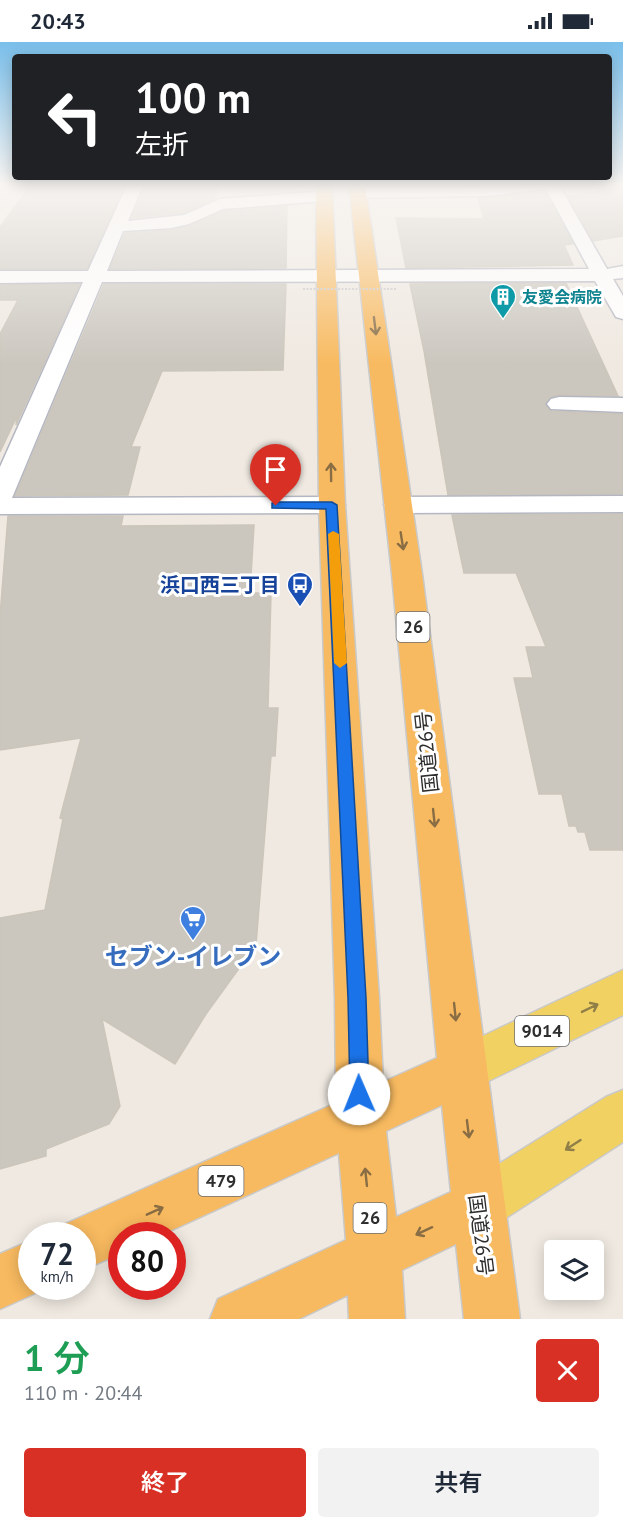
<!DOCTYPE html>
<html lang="ja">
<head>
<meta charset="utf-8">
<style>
  body { margin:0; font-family:"PT Sans","Noto Sans JP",sans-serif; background:#f2f2f3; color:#1f2937; height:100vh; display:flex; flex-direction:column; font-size:22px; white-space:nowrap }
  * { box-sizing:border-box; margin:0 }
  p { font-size:20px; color:#747a83 }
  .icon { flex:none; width:33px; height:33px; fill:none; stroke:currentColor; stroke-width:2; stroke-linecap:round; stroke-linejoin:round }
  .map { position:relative; height:1277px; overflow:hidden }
  .panel { display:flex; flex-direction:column; background:#fff; flex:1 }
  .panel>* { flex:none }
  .banner { position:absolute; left:12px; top:12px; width:600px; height:126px; border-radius:6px; box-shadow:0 3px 15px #0003; background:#202124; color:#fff; overflow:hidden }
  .tools { position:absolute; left:544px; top:1198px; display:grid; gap:12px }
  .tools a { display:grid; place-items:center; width:60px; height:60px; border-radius:6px; background:#fff; box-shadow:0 3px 15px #0003; font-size:30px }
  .speed { position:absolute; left:18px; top:1180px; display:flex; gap:12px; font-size:30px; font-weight:700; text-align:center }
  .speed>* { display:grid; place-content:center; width:78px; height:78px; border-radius:50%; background:#fff; box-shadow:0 3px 15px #0003; line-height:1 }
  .speed small { font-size:15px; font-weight:400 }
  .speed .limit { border:9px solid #d22; background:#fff; color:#111 }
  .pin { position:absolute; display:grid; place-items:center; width:51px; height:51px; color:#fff; margin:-62px -26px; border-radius:50% 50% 50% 0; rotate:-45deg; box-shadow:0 0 6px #0007 }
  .pin .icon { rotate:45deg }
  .me { position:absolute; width:66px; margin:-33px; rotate:359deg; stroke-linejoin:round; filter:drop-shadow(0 0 4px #0008) }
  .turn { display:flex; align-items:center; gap:21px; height:126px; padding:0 24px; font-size:27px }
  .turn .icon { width:78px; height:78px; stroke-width:2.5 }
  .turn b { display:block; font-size:42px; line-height:51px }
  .round { display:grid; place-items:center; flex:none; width:63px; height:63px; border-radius:6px; background:#f2f2f3 }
  .headline { display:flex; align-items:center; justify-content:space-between; height:102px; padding:0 24px }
  h1 { font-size:36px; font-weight:600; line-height:45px; color:#1e9e55 }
  .action { display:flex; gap:12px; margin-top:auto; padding:12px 24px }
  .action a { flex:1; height:69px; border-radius:6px; background:#d93025; color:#fff; font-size:24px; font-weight:600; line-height:69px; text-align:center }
  .action a+a { background:#f2f2f3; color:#1f2937 }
  .status { display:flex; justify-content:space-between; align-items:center; height:42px; padding:0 30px; background:#fff; direction:ltr }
  .status svg { height:16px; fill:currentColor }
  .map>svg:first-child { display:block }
  .building { fill:#cbc7bf; stroke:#cbc5ba; stroke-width:1.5 }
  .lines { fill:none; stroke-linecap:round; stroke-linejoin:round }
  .minor-casing { stroke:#b4b7c1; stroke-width:3 }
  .primary-casing { stroke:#c9c9c9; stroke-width:3 }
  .trunk-casing { stroke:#c9c9c9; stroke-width:3 }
  .minor { fill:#fff; fill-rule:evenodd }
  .primary { fill:#f2d163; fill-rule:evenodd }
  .trunk { fill:#f8ba60; fill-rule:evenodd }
  .path-bridge { stroke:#c9c9c9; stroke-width:2; stroke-dasharray:2 1.5; stroke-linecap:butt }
  .oneway { stroke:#896d44 }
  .oneway2 { stroke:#908048 }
  .route { fill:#1a73e8; stroke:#114b97; stroke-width:1.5 }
  .slow { fill:#f59e0b }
  .labels { text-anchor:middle; stroke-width:6; stroke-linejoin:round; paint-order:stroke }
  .far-culture-label { font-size:16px; font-weight:bold; fill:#0d838f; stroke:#fff; text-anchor:start }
  .shield { fill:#fff; stroke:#6d6d6d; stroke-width:1.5 }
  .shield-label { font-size:18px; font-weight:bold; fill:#2e2e2e }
  .transit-label { font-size:20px; font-weight:bold; fill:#164399; stroke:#fff; text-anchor:end }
  .street-label { font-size:20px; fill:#2e2e2e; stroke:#fff }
  .near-shop-label { font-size:24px; font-weight:bold; fill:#366cbe; stroke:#fff }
</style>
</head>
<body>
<div class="status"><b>20:43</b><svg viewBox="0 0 49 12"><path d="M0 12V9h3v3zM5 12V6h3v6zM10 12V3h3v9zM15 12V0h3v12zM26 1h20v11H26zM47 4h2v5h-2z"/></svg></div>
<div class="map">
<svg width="623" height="1277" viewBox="0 0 623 1277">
  <rect width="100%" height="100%" fill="#efe9e1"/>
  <path class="building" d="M 31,143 L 125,143 L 87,227 L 0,227 L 0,185 Z
    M 145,143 L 220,143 L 214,157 L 183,171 L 132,176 Z
    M 623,146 L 623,194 L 593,199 L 568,154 Z
    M 538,150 L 546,152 L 573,202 L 564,203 L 573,223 L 406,226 L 396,176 L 484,177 L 478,156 Z
    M 287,164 L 286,226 L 110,227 L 125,191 L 171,188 L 189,184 L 224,169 Z
    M 566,241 L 618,354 L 558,353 L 549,356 L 545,362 L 551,369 L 623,372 L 623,452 L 448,453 L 424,309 L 410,242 Z
    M 80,242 L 16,383 L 17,374 L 0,410 L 0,292 L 18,258 L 0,258 L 0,243 Z
    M 104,242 L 286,242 L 283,328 L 162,329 L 131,405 L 140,405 L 128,453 L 15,454 Z
    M 623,472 L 623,808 L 590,808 L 585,790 L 578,790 L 576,784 L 569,784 L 562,752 L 539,752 L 514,636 L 533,636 L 526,605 L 546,605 L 516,531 L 464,531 L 452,473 Z
    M 8,474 L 123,474 L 121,484 L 254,483 L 250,551 L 271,551 L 268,666 L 278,666 L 275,714 L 271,714 L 256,903 L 206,972 L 175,1022 L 102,977 L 120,1064 L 109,1082 L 46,1107 L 46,1114 L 0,1127 L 0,876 L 45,868 L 63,777 L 60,776 L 81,696 L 0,708 L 0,574 Z"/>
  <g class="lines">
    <defs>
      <path id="minor" d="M 127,143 L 143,143 L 128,179 L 184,173 L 220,157 L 325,149 L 333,154 L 325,159 L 223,167 L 189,182 L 171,186 L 123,189 L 107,229 L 589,227 L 546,147 L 485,154 L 357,156 L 349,151 L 357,146 L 559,143 L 607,227 L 623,224 L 623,236 L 613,237 L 623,254 L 623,277 L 616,275 L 595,239 L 102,240 L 12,456 L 332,455 L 341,457 L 345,463 L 341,469 L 332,471 L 0,472 L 0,425 L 83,240 L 0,241 L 0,229 L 88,229 Z
        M 559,355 L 623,356 L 623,370 L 551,367 L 547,362 L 551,357 Z
        M 623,454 L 623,470 L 397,471 L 388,469 L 384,463 L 388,457 L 397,455 Z"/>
      <path id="primary" d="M 623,928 L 623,973 L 462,1052 L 445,1046 L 439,1029 L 445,1012 Z
        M 623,1048 L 623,1100 L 495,1183 L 477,1191 L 459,1183 L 451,1165 L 459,1147 L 606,1055 Z"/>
      <path id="trunk" d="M 316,143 L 332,143 L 345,463 L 379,956 L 383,1040 L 437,1016 L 392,532 L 349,143 L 365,143 L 422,532 L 520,1277 L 464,1277 L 456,1202 L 402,1228 L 405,1277 L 349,1277 L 348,1253 L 299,1277 L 210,1277 L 218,1257 L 346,1198 L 339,1111 L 159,1194 L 122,1194 L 122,1211 L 82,1228 L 82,1194 L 59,1194 L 63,1183 L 336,1061 L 335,956 L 319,463 ZM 442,1063 L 451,1150 L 396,1175 L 386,1089 Z
        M 32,1198 L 32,1245 L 49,1245 L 0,1267 L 0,1212 Z"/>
    </defs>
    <use href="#minor" class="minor-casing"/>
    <use href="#primary" class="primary-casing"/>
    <use href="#trunk" class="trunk-casing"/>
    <use href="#minor" class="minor"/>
    <use href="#primary" class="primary"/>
    <use href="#trunk" class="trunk"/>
    <path class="path-bridge" d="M 303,247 L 397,247"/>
  </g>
  <defs><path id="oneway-shaft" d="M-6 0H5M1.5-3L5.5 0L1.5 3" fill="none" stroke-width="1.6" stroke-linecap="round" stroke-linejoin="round" transform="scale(1.5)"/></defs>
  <g class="oneway">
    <use href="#oneway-shaft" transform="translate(375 284) rotate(83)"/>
    <use href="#oneway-shaft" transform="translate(331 430) rotate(-91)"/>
    <use href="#oneway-shaft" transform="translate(402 499) rotate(81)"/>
    <use href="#oneway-shaft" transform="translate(434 776) rotate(84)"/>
    <use href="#oneway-shaft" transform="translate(455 970) rotate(84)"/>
    <use href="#oneway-shaft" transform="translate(468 1087) rotate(83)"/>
    <use href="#oneway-shaft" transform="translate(366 1135) rotate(-96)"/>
    <use href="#oneway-shaft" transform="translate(155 1169) rotate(-24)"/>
    <use href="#oneway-shaft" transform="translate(424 1189) rotate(155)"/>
  </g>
  <g class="oneway2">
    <use href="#oneway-shaft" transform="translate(590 966) rotate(-26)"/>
    <use href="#oneway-shaft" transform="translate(573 1103) rotate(147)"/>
  </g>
  <linearGradient id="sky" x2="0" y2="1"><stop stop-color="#7abfeb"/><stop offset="0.44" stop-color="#f8f5f2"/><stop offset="1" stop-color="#f8f5f2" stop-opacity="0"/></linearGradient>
  <rect width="623" height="322" fill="url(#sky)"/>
  <path class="route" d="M 276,460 L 332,460 L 337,463 L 366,956 L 369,1052 L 366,1058 L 359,1061 L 352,1058 L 350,1052 L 348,956 L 326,467 L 272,466 L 272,461 Z"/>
  <path class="slow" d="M 333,489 L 339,492 L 347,621 L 340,626 L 334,621 L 328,492 Z"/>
  <defs>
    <symbol id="building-pin" viewBox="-11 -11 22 30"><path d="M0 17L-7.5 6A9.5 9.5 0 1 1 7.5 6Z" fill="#0f9aa8" stroke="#fff"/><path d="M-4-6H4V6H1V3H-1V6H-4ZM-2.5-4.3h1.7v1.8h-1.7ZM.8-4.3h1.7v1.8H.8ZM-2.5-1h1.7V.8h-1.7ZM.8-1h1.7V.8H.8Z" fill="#fff"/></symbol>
    <symbol id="bus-pin" viewBox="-11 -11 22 30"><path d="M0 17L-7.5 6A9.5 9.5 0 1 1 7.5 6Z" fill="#1a4fb4" stroke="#fff"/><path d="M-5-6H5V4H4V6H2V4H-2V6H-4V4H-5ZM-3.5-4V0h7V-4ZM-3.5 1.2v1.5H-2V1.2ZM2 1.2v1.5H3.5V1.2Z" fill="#fff"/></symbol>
    <symbol id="supermarket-pin" viewBox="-11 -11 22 30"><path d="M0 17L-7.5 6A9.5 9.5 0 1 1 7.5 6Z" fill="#3f7fe0" stroke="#fff"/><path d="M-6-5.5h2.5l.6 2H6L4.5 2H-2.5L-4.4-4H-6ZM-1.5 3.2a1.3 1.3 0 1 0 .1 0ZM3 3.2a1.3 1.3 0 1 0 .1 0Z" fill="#fff"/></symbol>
  </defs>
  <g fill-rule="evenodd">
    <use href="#building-pin" x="488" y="240" width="30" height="40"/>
    <use href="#bus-pin" x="285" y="528" width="30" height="40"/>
    <use href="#supermarket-pin" x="178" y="862" width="30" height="40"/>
  </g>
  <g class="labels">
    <g class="far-culture-label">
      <text x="522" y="261">友愛会病院</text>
    </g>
    <g class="shield">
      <rect x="396.5" y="570" width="33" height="30" rx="4.5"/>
      <rect x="515" y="974" width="54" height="30" rx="4.5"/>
      <rect x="198.5" y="1124" width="45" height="30" rx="4.5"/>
      <rect x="353.5" y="1161" width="33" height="30" rx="4.5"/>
    </g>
    <g class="shield-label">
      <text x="413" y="591">26</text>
      <text x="542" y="995">9014</text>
      <text x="221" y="1145">479</text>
      <text x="370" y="1182">26</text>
    </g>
    <g class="transit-label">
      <text x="280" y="550">浜口西三丁目</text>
    </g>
    <g class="street-label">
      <text transform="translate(427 710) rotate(-96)" y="7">国道26号</text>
      <text transform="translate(481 1193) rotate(83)" y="7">国道26号</text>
    </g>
    <g class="near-shop-label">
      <text x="193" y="923">セブン-イレブン</text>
    </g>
  </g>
</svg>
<div class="tools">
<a><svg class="icon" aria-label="layers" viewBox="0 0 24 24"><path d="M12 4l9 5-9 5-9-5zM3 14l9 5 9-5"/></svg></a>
</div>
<div class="speed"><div>72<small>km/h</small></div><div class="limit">80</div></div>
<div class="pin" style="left:276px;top:464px;background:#d93025"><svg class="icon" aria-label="arrive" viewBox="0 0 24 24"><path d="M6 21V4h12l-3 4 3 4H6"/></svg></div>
<svg class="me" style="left:359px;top:1052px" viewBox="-20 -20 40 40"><circle r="19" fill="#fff"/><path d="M0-13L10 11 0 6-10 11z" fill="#1a73e8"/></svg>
<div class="banner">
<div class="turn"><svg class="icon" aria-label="left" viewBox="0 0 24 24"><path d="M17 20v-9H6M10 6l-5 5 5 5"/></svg><div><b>100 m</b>左折</div></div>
</div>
</div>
<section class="panel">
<div class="headline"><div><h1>1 分</h1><p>110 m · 20:44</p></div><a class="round" style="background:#d93025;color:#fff"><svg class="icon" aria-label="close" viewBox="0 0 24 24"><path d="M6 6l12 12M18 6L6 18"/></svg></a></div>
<div class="action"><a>終了</a><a>共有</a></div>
</section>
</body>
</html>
